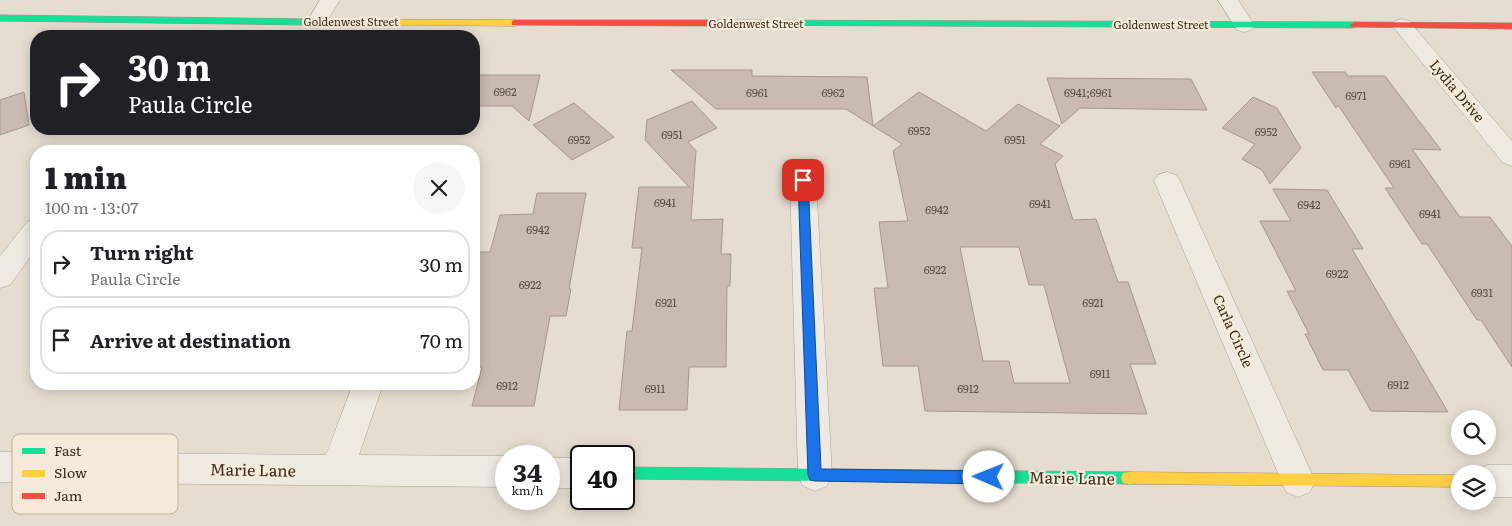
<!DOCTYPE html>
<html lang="en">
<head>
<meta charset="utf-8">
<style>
  body { margin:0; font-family:Literata,serif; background:#f6f6f6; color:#202124; height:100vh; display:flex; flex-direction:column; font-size:19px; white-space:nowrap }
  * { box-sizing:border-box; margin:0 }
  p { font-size:16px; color:#757577 }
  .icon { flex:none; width:28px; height:28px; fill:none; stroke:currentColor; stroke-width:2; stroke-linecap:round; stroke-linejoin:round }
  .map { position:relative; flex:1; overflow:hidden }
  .drawer { position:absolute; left:30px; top:145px; width:450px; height:245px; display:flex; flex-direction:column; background:#fff; border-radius:20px; box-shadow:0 2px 12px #0003 }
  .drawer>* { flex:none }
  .guide { position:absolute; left:30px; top:30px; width:450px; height:105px; border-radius:20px; box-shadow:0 2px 12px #0003; background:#202124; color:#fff; overflow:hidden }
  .fabs { position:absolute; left:1451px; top:410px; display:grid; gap:10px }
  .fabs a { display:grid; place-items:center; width:45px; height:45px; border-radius:50%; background:#fff; box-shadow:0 2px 12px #0003; font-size:25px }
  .speed { position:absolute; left:495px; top:445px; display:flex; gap:10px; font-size:25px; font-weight:700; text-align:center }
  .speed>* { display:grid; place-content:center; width:65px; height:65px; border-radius:50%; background:#fff; box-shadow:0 2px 12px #0003; line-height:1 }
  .speed small { font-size:12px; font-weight:400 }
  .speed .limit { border:2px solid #111; border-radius:8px; background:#fff; color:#111 }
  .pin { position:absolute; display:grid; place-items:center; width:42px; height:42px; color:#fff; margin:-21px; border-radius:10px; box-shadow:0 2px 8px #0006 }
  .me { position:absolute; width:55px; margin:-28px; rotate:271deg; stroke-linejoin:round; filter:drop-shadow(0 0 4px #0008) }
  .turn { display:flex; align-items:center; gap:18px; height:105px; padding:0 15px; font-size:22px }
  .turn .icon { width:65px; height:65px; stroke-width:2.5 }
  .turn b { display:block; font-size:35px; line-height:42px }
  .round { display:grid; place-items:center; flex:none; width:52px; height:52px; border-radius:26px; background:#f6f6f6 }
  .head { display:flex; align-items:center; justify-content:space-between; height:85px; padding:0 15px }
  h1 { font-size:30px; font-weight:800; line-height:38px }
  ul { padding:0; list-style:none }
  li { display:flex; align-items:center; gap:15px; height:68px; margin:0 10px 8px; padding:0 5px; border:2px solid #e0e0e0; border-radius:20px }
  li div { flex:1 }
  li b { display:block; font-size:19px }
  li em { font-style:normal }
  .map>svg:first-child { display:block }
  .building { fill:#c9bbb1; stroke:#a5998f; fill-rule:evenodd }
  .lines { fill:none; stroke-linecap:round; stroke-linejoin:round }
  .street-casing { stroke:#aaa298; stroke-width:1 }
  .fast-casing { stroke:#9a9288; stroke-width:1 }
  .slow-casing { stroke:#9a9288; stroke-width:1 }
  .jam-casing { stroke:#9a9288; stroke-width:1 }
  .street { fill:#eee9e1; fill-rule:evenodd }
  .fast { fill:#16e098; fill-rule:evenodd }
  .slow { fill:#ffcf43; fill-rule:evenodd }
  .jam { fill:#f24e42; fill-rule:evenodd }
  .route { fill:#1a73e8; stroke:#114b97 }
  .labels { text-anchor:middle; stroke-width:4.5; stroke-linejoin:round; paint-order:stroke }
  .far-street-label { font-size:11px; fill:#392b20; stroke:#f5ead7 }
  .number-label { font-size:11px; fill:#5d4f44 }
  .street-label { font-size:14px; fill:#392b20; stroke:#f5ead7 }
  .near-street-label { font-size:16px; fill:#392b20; stroke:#f5ead7 }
  .key { fill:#f5ead7; stroke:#bdb1a0; stroke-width:1 }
  .key-label { font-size:14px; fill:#392b20 }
</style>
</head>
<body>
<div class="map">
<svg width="1512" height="526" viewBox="0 0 1512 526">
  <rect width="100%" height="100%" fill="#e5ddd0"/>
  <path class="building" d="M 671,70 L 752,70 L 752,76 L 867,77 L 873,126 L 846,109 L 716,109 Z
    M 1312,72 L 1345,72 L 1348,76 L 1385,76 L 1441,150 L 1412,149 L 1460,217 L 1490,217 L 1512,246 L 1512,367 L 1481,320 L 1477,320 L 1427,244 L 1422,244 L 1385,188 L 1394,188 L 1338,105 L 1336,108 Z
    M 474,75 L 540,75 L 529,121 L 512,106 L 474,106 Z
    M 1047,78 L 1191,79 L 1207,110 L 1080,108 L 1062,124 Z
    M 24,92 L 29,125 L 0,135 L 0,100 Z
    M 919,92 L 986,131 L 1018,104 L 1060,126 L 1040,144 L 1063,156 L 1055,164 L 1073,220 L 1096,219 L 1118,282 L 1128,282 L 1156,364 L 1130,364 L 1147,414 L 925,411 L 918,366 L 883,366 L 874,288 L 888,288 L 879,222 L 908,221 L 893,151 L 902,144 L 873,126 ZM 960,247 L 1019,247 L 1029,285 L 1044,285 L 1070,383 L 1014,383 L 1009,361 L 983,361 Z
    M 1253,97 L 1277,108 L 1301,148 L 1270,184 L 1262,170 L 1242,159 L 1255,144 L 1222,128 Z
    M 692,101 L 717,128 L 688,142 L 696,151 L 691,220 L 723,219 L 721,254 L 731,254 L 730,286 L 727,286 L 726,367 L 689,367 L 687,410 L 619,410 L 627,331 L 632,331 L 642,248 L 632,248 L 639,187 L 689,187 L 645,140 L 647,120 Z
    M 574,103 L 614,137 L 572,160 L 533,125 Z
    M 1273,189 L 1327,190 L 1363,249 L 1352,249 L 1448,412 L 1371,411 L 1348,370 L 1323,370 L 1305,334 L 1309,334 L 1287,291 L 1296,291 L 1260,221 L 1291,221 Z
    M 537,193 L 586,193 L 569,289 L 571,289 L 566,316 L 550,316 L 534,406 L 472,406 L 482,367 L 474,367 L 474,265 L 477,252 L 490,252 L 500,215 L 533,214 Z"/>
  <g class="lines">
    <defs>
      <path id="street" d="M 320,0 L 340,0 L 324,26 L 317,28 L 310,26 L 307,22 Z
        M 1218,0 L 1238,0 L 1255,26 L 1251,30 L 1244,32 L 1237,30 Z
        M 1402,19 L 1409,21 L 1512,141 L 1512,166 L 1503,163 L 1395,29 L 1391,25 L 1395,21 Z
        M 803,171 L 812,174 L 816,180 L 832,475 L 827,486 L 815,491 L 803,486 L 798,475 L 790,180 L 794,174 Z
        M 1167,172 L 1176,175 L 1180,181 L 1310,470 L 1315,481 L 1310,492 L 1298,497 L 1286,492 L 1154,181 L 1158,175 Z
        M 36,219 L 36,249 L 10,285 L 0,288 L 0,256 L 27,222 Z
        M 353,384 L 383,384 L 359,455 L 506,456 L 506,487 L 0,482 L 0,452 L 326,455 Z
        M 549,458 L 581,458 L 581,488 L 549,488 Z
        M 1488,465 L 1512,465 L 1512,497 L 1488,497 L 1488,474 L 1474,474 L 1476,470 Z"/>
      <path id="fast" d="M 0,15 L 309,19 L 313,22 L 309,25 L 0,21 Z
        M 709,20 L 1354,22 L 1358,25 L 1354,28 L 706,25 L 705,23 Z
        M 624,467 L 1128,472 L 1133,473 L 1135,478 L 1133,483 L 1128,484 L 624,479 Z"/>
      <path id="slow" d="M 309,19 L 515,20 L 519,23 L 515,26 L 306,24 L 306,20 Z
        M 1128,472 L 1460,475 L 1460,487 L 1128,484 L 1123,483 L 1121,478 L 1123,473 Z"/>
      <path id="jam" d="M 515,20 L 709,20 L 713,23 L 709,26 L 512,25 L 512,21 Z
        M 1354,22 L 1512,23 L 1512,29 L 1351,27 L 1350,25 Z"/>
    </defs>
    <use href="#street" class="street-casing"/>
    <use href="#fast" class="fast-casing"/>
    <use href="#slow" class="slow-casing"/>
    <use href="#jam" class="jam-casing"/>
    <use href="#street" class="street"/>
    <use href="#fast" class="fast"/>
    <use href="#slow" class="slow"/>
    <use href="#jam" class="jam"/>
  </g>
  <path class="route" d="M 803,176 L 808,180 L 821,469 L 989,471 L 994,473 L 996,477 L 994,482 L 989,484 L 815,481 L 810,480 L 808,475 L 798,180 Z"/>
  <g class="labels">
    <g class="far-street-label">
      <text x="351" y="26">Goldenwest Street</text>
      <text x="756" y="28">Goldenwest Street</text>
      <text x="1161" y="29">Goldenwest Street</text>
    </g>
    <g class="number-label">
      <text x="505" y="96">6962</text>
      <text x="757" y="97">6961</text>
      <text x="833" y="97">6962</text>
      <text x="1088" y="97">6941;6961</text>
      <text x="1356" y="100">6971</text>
      <text x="919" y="135">6952</text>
      <text x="1266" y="136">6952</text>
      <text x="672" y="139">6951</text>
      <text x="579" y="144">6952</text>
      <text x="1015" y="144">6951</text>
      <text x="1400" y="168">6961</text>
      <text x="665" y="207">6941</text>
      <text x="1040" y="208">6941</text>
      <text x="1309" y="209">6942</text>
      <text x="937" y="214">6942</text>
      <text x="1430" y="218">6941</text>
      <text x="538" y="234">6942</text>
      <text x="935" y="274">6922</text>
      <text x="1337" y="278">6922</text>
      <text x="530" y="289">6922</text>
      <text x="1482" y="297">6931</text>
      <text x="666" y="307">6921</text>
      <text x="1093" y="307">6921</text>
      <text x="1100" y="378">6911</text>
      <text x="1398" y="389">6912</text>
      <text x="507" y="390">6912</text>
      <text x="655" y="393">6911</text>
      <text x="968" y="393">6912</text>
    </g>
    <g class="street-label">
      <text transform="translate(1457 91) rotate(50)" y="5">Lydia Drive</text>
      <text transform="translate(1233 331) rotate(66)" y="5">Carla Circle</text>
    </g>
    <g class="near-street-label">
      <text transform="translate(253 470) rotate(1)" y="6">Marie Lane</text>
      <text transform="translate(1072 478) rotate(1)" y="6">Marie Lane</text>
    </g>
  </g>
  <rect x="12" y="434" width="166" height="80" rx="8" class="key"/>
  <rect x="22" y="448" width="23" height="6" fill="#16e098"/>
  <rect x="22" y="470" width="23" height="7" fill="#ffcf43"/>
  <rect x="22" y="493" width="23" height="6" fill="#f24e42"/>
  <g class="key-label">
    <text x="54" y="456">Fast</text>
    <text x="54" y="478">Slow</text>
    <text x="54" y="501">Jam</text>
  </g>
</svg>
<div class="fabs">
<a><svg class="icon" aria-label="search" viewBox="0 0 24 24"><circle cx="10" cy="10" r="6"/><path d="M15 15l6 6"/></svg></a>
<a><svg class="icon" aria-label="layers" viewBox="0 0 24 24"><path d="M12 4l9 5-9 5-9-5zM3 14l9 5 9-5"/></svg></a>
</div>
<div class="speed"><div>34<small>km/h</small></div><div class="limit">40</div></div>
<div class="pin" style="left:803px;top:180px;background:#d93025"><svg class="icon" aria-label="arrive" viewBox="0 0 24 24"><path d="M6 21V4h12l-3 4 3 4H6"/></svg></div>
<svg class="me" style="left:989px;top:477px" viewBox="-20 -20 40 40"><circle r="19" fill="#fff"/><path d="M0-13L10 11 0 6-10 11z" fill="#1a73e8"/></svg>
<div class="guide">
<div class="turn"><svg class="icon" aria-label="right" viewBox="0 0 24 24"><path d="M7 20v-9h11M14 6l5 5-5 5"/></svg><div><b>30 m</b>Paula Circle</div></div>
</div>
<section class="drawer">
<div class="head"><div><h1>1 min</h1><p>100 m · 13:07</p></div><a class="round"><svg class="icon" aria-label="close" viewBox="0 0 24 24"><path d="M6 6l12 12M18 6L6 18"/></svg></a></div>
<ul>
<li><svg class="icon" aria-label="right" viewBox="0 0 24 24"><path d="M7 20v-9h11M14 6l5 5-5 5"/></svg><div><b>Turn right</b><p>Paula Circle</p></div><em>30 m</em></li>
<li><svg class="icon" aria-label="arrive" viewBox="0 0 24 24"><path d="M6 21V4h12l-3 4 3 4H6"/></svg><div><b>Arrive at destination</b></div><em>70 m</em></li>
</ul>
</section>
</div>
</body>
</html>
